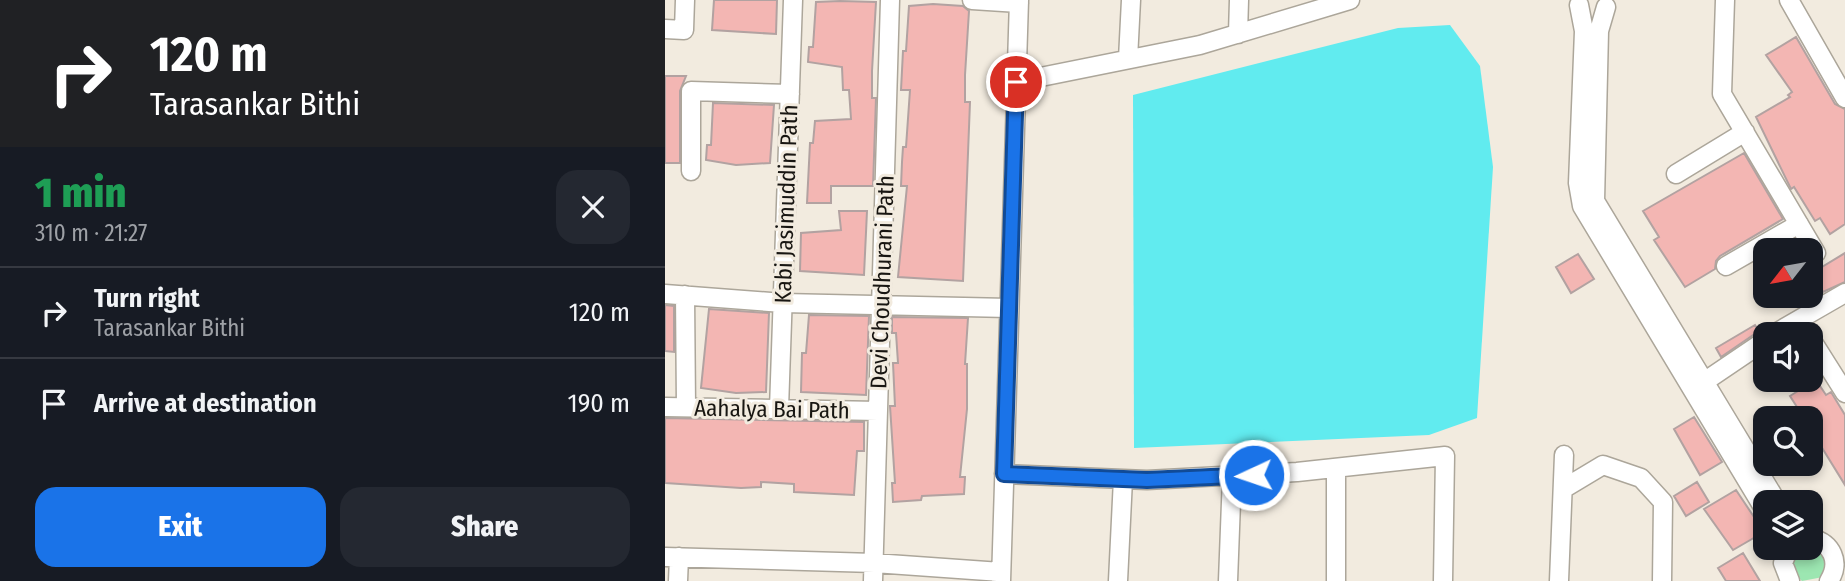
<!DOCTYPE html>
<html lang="en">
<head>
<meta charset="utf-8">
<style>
  body { margin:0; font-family:"Fira Sans Condensed",sans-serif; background:#242831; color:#f1f3f6; height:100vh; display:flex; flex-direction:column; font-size:26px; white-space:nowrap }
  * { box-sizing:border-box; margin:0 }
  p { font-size:23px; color:#9ea1a6 }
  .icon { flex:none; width:38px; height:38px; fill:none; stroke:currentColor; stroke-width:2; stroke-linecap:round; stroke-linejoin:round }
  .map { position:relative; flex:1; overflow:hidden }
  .side { display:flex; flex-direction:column; background:#171b24; width:665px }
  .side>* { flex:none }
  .guide { background:#202124; color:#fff; overflow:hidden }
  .needle { width:46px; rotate:239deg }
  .fabs { position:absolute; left:1088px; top:238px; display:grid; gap:14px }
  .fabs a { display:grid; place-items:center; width:70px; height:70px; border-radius:14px; background:#171b24; box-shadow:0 4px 10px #0003; font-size:35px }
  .pin { position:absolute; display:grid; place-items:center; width:60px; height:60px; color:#fff; margin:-30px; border:4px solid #fff; border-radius:50%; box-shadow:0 2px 7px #0007 }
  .me { position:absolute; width:77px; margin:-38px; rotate:267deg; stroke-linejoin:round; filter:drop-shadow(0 0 5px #0008) }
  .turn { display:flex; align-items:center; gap:24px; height:147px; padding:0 35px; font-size:32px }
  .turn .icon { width:91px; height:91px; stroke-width:2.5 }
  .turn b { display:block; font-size:49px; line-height:60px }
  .round { display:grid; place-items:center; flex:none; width:74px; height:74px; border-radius:21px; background:#242831 }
  .summary { display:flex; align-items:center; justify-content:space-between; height:119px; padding:0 35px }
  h1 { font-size:42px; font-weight:800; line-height:52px; color:#1e9e55 }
  .cta { display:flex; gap:14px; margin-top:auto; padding:14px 35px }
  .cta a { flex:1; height:80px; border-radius:21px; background:#1a73e8; color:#fff; font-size:28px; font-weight:800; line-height:80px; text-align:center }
  .cta a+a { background:#242831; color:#f1f3f6 }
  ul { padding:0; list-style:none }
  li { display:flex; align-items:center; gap:21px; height:91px; padding:0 35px; border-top:2px solid #363941 }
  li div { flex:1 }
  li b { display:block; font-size:26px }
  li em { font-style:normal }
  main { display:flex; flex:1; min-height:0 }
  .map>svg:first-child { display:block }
  .green { fill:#9ce6b1 }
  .water { fill:#61ebef }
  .building { fill:#f3b6b3; stroke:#b2a2a1; stroke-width:2 }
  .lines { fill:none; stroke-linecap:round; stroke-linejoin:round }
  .minor-casing { stroke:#aca69a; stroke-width:21 }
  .minor { stroke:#fff; stroke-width:18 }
  .route-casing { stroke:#114b97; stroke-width:18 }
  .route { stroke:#1a73e8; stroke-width:12 }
  .labels { text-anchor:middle; stroke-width:6; stroke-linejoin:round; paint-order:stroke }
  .street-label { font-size:23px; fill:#181612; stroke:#f2ebdf }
</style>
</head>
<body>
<main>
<section class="side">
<div class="guide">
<div class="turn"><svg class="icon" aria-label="right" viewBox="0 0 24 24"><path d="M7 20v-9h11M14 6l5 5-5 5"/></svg><div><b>120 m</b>Tarasankar Bithi</div></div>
</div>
<div class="summary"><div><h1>1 min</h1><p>310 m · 21:27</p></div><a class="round"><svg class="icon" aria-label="close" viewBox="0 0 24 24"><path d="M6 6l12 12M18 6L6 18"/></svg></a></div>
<ul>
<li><svg class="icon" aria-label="right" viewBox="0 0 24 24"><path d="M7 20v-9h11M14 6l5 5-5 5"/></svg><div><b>Turn right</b><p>Tarasankar Bithi</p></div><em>120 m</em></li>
<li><svg class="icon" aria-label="arrive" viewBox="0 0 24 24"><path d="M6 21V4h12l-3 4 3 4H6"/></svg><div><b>Arrive at destination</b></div><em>190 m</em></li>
</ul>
<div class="cta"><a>Exit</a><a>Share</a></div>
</section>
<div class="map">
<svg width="1180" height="581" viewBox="0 0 1180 581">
  <rect width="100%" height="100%" fill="#f2ebdf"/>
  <path class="green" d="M 1146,542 L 1154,544 L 1163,560 L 1158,577 L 1137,581 L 1126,570 L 1128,551 L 1131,548 L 1146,548 Z"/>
  <path class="water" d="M 785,25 L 815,66 L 828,167 L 812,418 L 764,435 L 469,448 L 468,95 L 733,28 Z"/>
  <path class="building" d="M 49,0 L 112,0 L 111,34 L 47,30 Z
    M 175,1 L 211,2 L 207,71 L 207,98 L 211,98 L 208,186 L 166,186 L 166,203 L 142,203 L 145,143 L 148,143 L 150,121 L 186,119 L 184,90 L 178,90 L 177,67 L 143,62 L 144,47 L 148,47 L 151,2 Z
    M 268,4 L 298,6 L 304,11 L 300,75 L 300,102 L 305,102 L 298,281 L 233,277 L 242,186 L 236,186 L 237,162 L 238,147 L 241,147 L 245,90 L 236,90 L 238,51 L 241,51 L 244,6 Z
    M 1131,37 L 1170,104 L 1180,109 L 1180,224 L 1165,234 L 1155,218 L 1150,221 L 1129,187 L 1126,189 L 1091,117 L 1125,97 L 1123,95 L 1127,92 L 1101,55 Z
    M 0,76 L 21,76 L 15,91 L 15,163 L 0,163 Z
    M 48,103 L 109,105 L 105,163 L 71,165 L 41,160 L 42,145 L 46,145 Z
    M 1079,153 L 1118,219 L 1055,256 L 1051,261 L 1050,269 L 1020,287 L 989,240 L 994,237 L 978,211 Z
    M 174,211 L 202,211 L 199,275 L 135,271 L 136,233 L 176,230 Z
    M 1180,253 L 1180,282 L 1158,292 L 1147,273 Z
    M 913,254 L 929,279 L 906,293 L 891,267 Z
    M 0,305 L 9,306 L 9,352 L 0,351 Z
    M 44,309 L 104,313 L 101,392 L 71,393 L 36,388 Z
    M 144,315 L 204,316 L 201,395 L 136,392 L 137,353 L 141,353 Z
    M 227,317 L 303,318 L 300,364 L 302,364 L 302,409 L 295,477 L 300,477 L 299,494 L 257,496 L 256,500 L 228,502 L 227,483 L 230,483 L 225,406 L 230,406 L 228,363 L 233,363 L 231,333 L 227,333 Z
    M 1090,325 L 1094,331 L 1056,357 L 1051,348 Z
    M 1127,380 L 1151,380 L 1161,395 L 1166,392 L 1180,415 L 1180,485 L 1146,430 L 1146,418 L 1139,418 L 1125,396 L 1133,391 Z
    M 1029,417 L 1057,462 L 1035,475 L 1009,429 Z
    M 0,418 L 199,422 L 199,451 L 192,451 L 189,495 L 129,492 L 129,484 L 96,482 L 96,487 L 76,488 L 0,483 Z
    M 1032,482 L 1044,502 L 1021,516 L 1009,496 Z
    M 1071,490 L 1099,532 L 1068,550 L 1039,509 Z
    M 1078,553 L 1095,581 L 1061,581 L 1053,568 Z"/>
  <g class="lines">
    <defs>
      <path id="minor" d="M 307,0 L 354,3
        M 1060,0 L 1057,94 L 1151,253
        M 1124,0 L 1180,98
        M 914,5 L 919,31 L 913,183 L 917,206 L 1101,512
        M 941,7 L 934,31 L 930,201 L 1112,502
        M 0,29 L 19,30 L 20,0
        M 573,34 L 574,0
        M 463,59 L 466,0
        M 351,82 L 535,45 L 685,0
        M 26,171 L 26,91 L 125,94
        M 1011,174 L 1080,132
        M 1061,266 L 1134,224
        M 0,294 L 118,303 L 344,308
        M 20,295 L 21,407
        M 1109,334 L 1180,293
        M 1146,339 L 1180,393
        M 1030,388 L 1101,340
        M 0,407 L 213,411
        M 114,409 L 128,0
        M 339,474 L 482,480 L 632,472 L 780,456 L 778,581
        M 898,489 L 938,465 L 976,478 L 998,502 L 997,581
        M 1146,538 C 1167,543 1176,562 1164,581
        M 1124,548 L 1118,563 L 1125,581
        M 0,557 L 209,563 L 336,572
        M 13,581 L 14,557
        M 208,581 L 225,0
        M 336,581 L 354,0
        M 453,581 L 458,479
        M 563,581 L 567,476
        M 671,581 L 671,468
        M 894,581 L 899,455"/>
    </defs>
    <use href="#minor" class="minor-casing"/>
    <use href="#minor" class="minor"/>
  </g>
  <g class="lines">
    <defs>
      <path id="route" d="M 351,82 L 339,474 L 482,480 L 589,475"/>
    </defs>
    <use href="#route" class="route-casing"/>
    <use href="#route" class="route"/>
  </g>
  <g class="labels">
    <g class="street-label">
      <text transform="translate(121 204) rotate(-88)" y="8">Kabi Jasimuddin Path</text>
      <text transform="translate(217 282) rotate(-88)" y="8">Devi Choudhurani Path</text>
      <text transform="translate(107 409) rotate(1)" y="8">Aahalya Bai Path</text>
    </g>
  </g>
</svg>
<div class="fabs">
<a><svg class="needle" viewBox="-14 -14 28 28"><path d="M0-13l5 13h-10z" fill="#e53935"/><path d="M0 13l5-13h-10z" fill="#9ea1a6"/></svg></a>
<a><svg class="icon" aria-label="sound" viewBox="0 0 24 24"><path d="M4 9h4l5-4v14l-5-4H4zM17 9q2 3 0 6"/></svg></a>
<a><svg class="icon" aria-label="search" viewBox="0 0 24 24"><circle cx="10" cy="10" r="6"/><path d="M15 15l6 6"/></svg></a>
<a><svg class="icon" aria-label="layers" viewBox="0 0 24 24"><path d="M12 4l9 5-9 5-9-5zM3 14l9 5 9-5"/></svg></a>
</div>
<div class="pin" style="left:351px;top:82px;background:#d93025"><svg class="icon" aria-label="arrive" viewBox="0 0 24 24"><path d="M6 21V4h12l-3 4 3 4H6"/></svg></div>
<svg class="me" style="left:589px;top:475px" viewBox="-20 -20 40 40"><circle r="17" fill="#1a73e8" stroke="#fff" stroke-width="3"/><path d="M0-11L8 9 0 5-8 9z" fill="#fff"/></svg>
</div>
</main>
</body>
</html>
